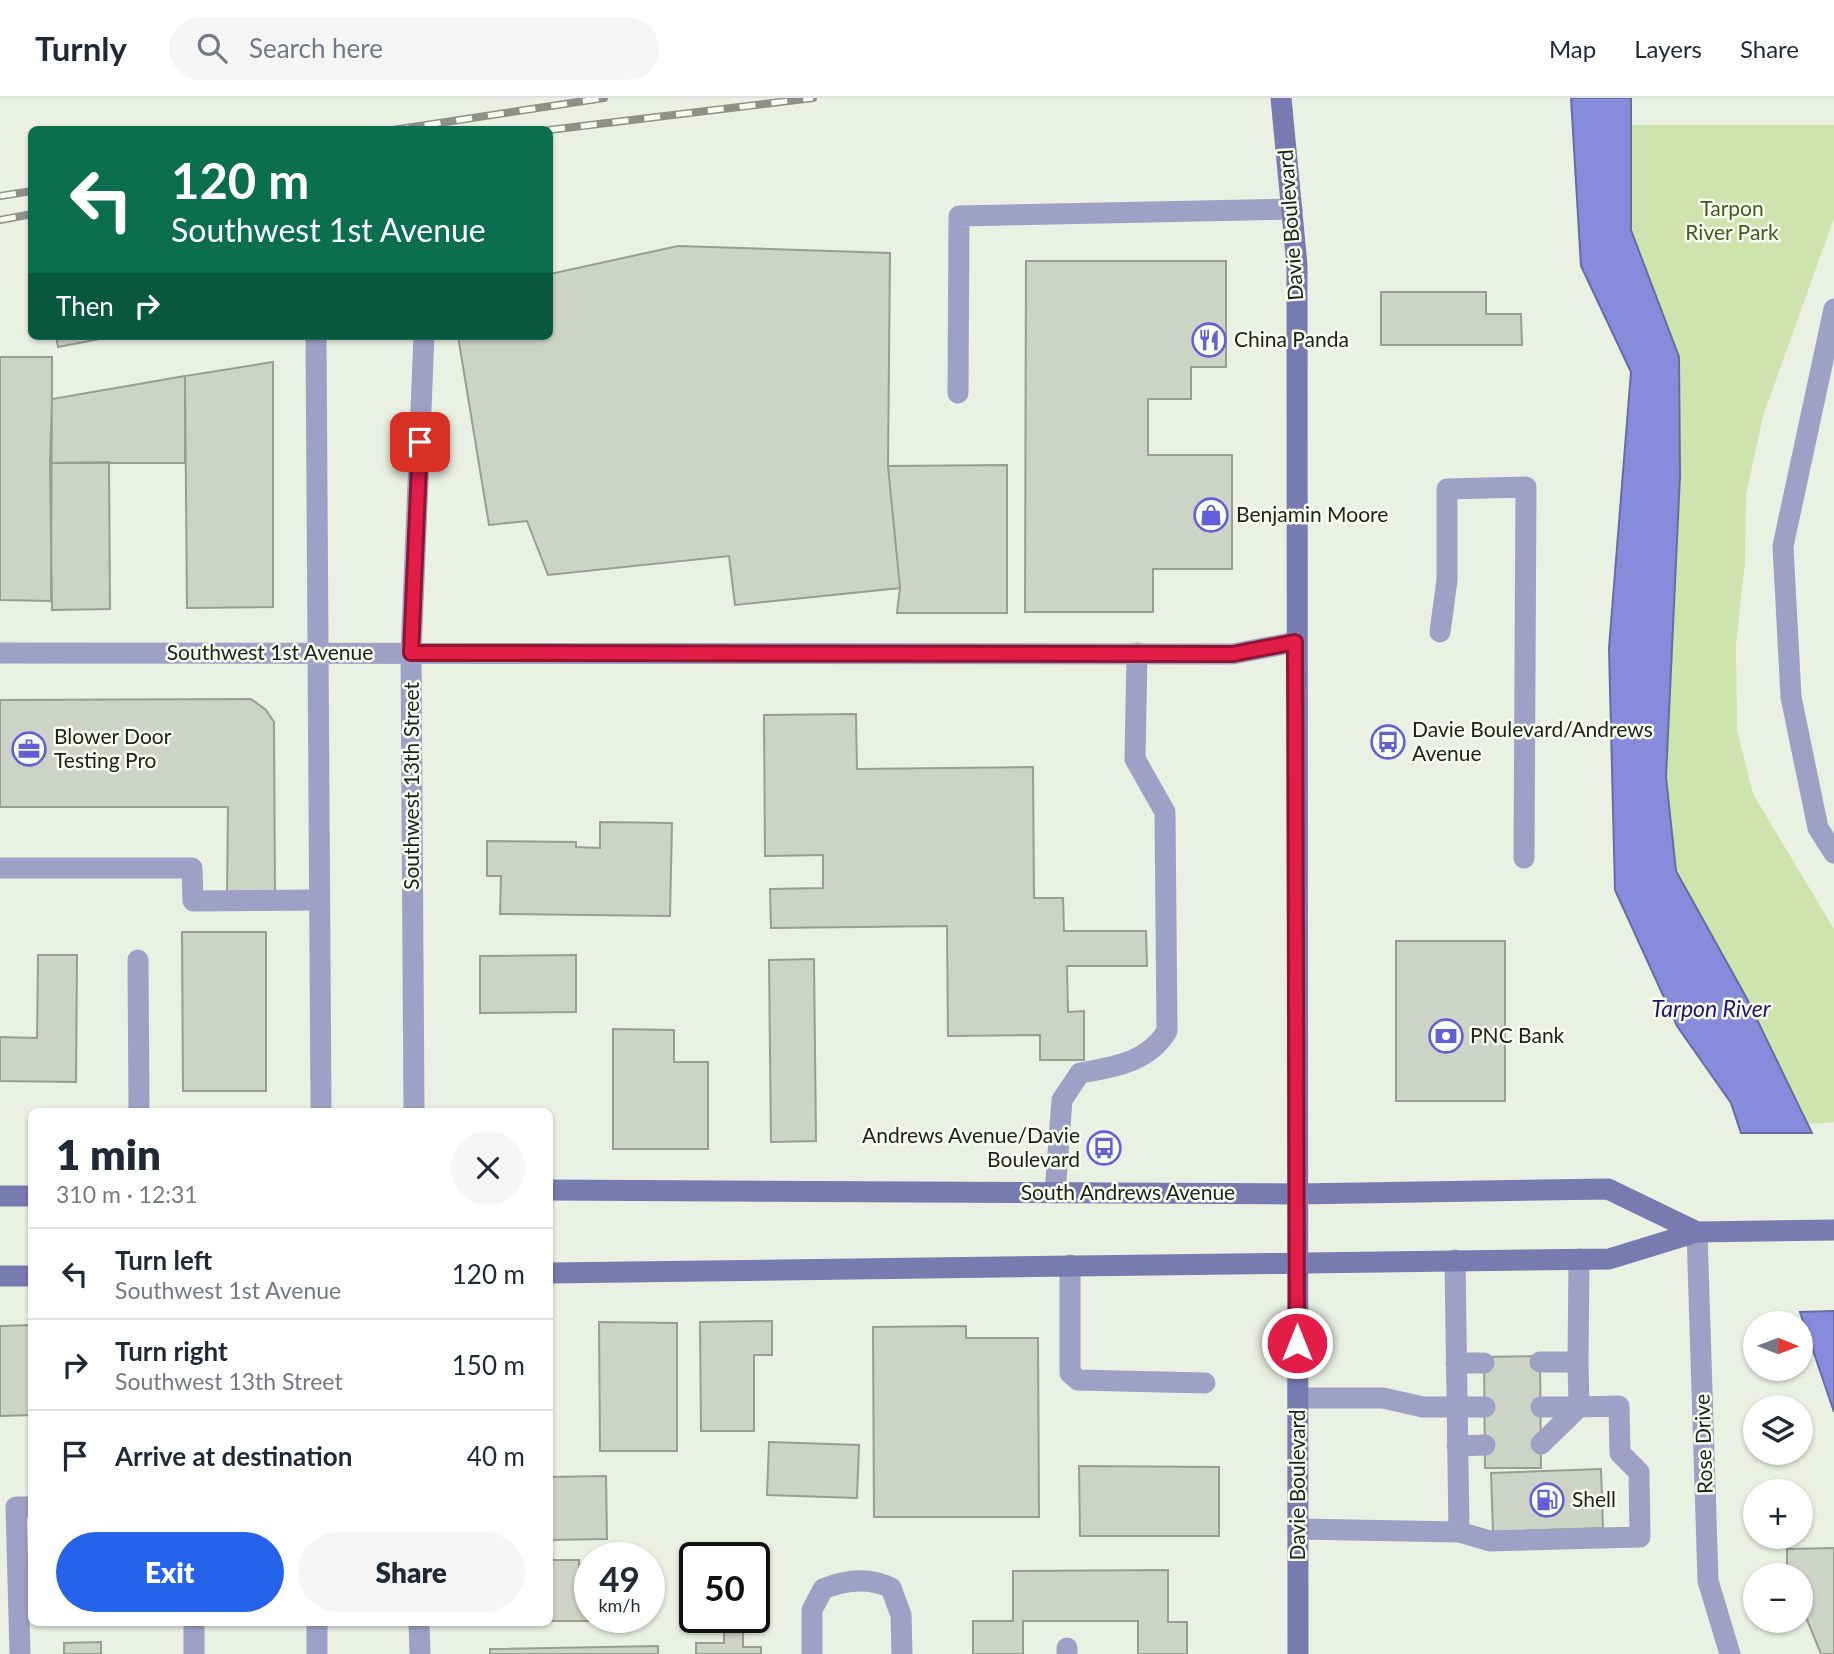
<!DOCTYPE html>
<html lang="en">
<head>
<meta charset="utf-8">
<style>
  body { margin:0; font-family:Lato,sans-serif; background:#f6f6f7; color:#1f2937; height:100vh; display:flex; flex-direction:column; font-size:26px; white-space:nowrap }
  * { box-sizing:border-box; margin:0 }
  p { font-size:23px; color:#747a83 }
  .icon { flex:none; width:38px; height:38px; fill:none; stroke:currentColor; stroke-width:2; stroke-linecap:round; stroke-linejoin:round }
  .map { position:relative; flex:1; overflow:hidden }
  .panel { position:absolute; left:28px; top:1010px; width:525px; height:518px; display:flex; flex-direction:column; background:#fff; border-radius:10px; box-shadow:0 2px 5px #0004 }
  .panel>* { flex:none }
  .hud { position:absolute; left:28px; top:28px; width:525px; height:214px; border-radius:10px; box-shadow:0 2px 5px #0004; background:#0b6e4f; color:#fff; overflow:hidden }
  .needle { width:46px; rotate:91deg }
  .fabs { position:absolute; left:1743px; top:1213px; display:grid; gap:14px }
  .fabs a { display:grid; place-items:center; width:70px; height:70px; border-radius:50%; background:#fff; box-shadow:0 2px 5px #0004; font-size:35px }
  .speed { position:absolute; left:574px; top:1444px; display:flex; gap:14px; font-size:35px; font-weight:700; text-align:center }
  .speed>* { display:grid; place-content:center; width:91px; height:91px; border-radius:50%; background:#fff; box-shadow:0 2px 5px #0004; line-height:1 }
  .speed small { font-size:18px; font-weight:400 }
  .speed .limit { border:4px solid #111; border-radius:10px; background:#fff; color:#111 }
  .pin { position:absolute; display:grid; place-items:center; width:60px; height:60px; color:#fff; margin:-30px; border-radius:14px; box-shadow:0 4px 10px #0006 }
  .me { position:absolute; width:77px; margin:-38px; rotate:0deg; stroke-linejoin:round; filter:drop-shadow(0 0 5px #0008) }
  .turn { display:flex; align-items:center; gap:24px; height:147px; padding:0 28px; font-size:32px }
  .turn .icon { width:91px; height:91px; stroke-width:2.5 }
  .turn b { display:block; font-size:49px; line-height:60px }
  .then { display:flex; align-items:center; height:66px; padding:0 28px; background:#0003; gap:14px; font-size:26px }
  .round { display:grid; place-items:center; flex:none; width:74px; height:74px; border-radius:37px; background:#f6f6f7 }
  .overview { display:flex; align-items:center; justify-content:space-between; height:119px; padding:0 28px }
  h1 { font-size:42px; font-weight:800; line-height:52px }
  .cta { display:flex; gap:14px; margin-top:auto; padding:14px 28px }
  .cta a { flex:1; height:80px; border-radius:42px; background:#2563eb; color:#fff; font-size:28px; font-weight:800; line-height:80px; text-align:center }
  .cta a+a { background:#f6f6f7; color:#1f2937 }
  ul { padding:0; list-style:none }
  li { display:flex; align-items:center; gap:21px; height:91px; padding:0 28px; border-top:2px solid #e0e1e3 }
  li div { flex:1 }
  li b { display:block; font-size:26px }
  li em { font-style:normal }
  header { display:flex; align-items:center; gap:42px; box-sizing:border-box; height:98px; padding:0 35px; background:#fff; border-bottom:2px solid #e0e1e3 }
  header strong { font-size:33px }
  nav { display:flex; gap:38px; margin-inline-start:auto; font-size:24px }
  .search { width:490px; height:63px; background:#f6f6f7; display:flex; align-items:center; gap:18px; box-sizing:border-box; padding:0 24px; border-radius:38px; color:#747a83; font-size:26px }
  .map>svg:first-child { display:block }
  .green { fill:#cee3ad }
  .water { fill:#868bdc; stroke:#676ca3; stroke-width:2 }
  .building { fill:#cdd3c5; stroke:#989e90; stroke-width:2 }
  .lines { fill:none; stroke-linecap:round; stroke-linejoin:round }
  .lane { stroke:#9da1c6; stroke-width:21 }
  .street { stroke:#9da1c6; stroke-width:21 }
  .secondary { stroke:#777bb0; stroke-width:21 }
  .rail-casing { stroke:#8d9187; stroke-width:8 }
  .rail { stroke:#f7feef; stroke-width:5; stroke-dasharray:16; stroke-linecap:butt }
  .route-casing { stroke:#92132f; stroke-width:18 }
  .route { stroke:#e11d48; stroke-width:12 }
  .labels { text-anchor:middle; stroke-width:5; stroke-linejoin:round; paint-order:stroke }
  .park-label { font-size:21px; fill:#465a1d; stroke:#f7feef }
  .street-label { font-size:21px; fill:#20221d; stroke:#f7feef }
  .poi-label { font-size:21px; fill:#20221d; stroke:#f7feef; text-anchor:start }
  .water-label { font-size:23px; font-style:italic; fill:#241372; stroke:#f7feef }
</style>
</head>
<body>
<header>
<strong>Turnly</strong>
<div class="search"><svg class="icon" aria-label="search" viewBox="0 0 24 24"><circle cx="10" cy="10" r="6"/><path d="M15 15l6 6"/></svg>Search here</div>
<nav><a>Map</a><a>Layers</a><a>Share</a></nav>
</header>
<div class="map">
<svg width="1834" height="1556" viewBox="0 0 1834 1556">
  <rect width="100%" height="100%" fill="#eaf0e2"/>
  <path class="green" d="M 1631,27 L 1834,27 L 1834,120 L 1763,318 L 1746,397 L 1745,464 L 1736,547 L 1737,632 L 1753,696 L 1834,831 L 1834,1024 L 1809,1026 L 1746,899 L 1676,773 L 1666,679 L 1680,378 L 1679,259 L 1631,132 Z"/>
  <path class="water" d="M 1571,0 L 1631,0 L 1631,132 L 1679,259 L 1680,378 L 1666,679 L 1676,773 L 1746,899 L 1812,1035 L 1741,1035 L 1731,1005 L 1677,928 L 1615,792 L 1609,550 L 1631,274 L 1581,168 Z
    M 1834,1213 L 1834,1314 L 1800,1214 Z"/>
  <path class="building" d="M 678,148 L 890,155 L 888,368 L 900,490 L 735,507 L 729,458 L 548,477 L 527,423 L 489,427 L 458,238 L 550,238 L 550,176 Z
    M 1026,163 L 1226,163 L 1226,269 L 1191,269 L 1191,301 L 1148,301 L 1148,357 L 1232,357 L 1232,471 L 1153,471 L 1153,514 L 1025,514 Z
    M 1381,194 L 1486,194 L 1486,216 L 1521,216 L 1522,247 L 1381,247 Z
    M 56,238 L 115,238 L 58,249 Z
    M 0,259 L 52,259 L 51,503 L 0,502 Z
    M 273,264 L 273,509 L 187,510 L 185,278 Z
    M 185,278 L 185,365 L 50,365 L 52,301 Z
    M 109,364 L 110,511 L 52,512 L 50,365 Z
    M 1007,367 L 1007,515 L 897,515 L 900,490 L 888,368 Z
    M 251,601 L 266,612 L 274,624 L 275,796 L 227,797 L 228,709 L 0,709 L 0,602 Z
    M 856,616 L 857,671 L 1033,669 L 1034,800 L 1063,800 L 1064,833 L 1146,833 L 1147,868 L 1067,868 L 1068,914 L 1084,913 L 1084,962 L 1040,962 L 1040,937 L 948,938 L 947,828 L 771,830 L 770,791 L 823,790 L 823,757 L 765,758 L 764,617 Z
    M 600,724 L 672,725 L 670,818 L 500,816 L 501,778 L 487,778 L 487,743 L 576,744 L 576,749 L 600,750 Z
    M 182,834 L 266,834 L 266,993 L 183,993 Z
    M 1396,843 L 1505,843 L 1505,1003 L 1396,1003 Z
    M 38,857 L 77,857 L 76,984 L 0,983 L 0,939 L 37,940 Z
    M 576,857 L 576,914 L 480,915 L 480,858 Z
    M 814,861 L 816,1043 L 771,1044 L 769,862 Z
    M 613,931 L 674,932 L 674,964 L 708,964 L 708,1051 L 613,1051 Z
    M 772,1223 L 772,1257 L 754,1257 L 754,1333 L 701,1333 L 700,1224 Z
    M 599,1224 L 677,1225 L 677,1353 L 600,1353 Z
    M 32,1227 L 32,1317 L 0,1318 L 0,1228 Z
    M 966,1228 L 966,1240 L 1038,1240 L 1039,1419 L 874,1419 L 873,1229 Z
    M 1540,1258 L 1541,1370 L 1485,1370 L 1484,1259 Z
    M 769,1344 L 859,1347 L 857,1400 L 767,1397 Z
    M 1079,1368 L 1219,1369 L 1219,1438 L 1080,1438 Z
    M 1601,1371 L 1603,1430 L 1493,1434 L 1491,1375 Z
    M 606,1378 L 607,1441 L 550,1442 L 550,1379 Z
    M 1834,1450 L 1834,1556 L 1821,1556 L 1801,1507 L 1801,1477 L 1787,1477 L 1787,1451 Z
    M 550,1462 L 579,1462 L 579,1499 L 590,1499 L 590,1519 L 606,1519 L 606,1523 L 550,1523 Z
    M 1168,1472 L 1168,1524 L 1187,1524 L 1187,1556 L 1138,1556 L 1138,1523 L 1023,1523 L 1023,1556 L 973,1556 L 973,1523 L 1013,1523 L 1013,1473 Z
    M 754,1483 L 763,1483 L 763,1516 L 754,1516 Z
    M 724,1519 L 743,1519 L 743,1549 L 761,1549 L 761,1556 L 696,1556 L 696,1545 L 724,1545 Z
    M 101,1544 L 101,1556 L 64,1556 L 64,1545 Z
    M 658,1548 L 658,1556 L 490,1556 L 490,1551 Z"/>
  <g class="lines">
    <path class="lane" d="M 958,295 L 959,118 L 1292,111
      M 1440,534 L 1447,482 L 1447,391 L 1526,389 L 1524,760
      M 0,770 L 192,770 L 193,803 L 319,802
      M 138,862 L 139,1013
      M 1055,1095 L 1062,1002 L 1080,975 C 1114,969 1149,964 1167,933 L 1165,714 L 1135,661 L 1137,555
      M 1070,1167 L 1070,1275 L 1078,1282 L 1205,1285
      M 1540,1264 L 1578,1264 L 1579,1161
      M 1456,1265 L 1484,1265
      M 1298,1300 L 1383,1300 L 1423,1309 L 1485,1309
      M 1541,1309 L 1579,1309 L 1541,1346
      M 1457,1348 L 1485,1347
      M 1298,1431 L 1459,1434 L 1455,1162
      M 1459,1434 L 1490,1443 L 1640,1439 L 1639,1374 L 1620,1355 L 1619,1308 L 1579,1309 L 1578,1264
      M 1067,1550 L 1067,1556
      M 20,1556 L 16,1409 L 32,1409
      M 194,1556 L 194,1524
      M 812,1556 L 812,1512 L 823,1491 C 845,1482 869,1479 891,1490 L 901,1517 L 902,1556"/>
    <path class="street" d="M 1834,211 L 1783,448 L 1791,599 L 1818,730 L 1834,755
      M 316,239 L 321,1013
      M 0,555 L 1233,556 L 1295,544
      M 414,1013 L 411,555 L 424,238
      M 1697,1134 L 1708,1483 L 1730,1556
      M 419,1524 L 420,1556
      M 317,1556 L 317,1524"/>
    <path class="secondary" d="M 1281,0 L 1297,167 L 1298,1556
      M 550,1092 L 1297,1096 L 1608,1091 L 1697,1134
      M 0,1098 L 32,1098
      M 550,1175 L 1609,1161 L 1697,1134 L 1834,1132
      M 0,1178 L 32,1178"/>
    <defs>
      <path id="rail" d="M 393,32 L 604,0
        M 549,32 L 813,0
        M 0,98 L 32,93
        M 0,122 L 32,116"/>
    </defs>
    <use href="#rail" class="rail-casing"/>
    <use href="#rail" class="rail"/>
  </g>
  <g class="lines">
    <defs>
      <path id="route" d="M 420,344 L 411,555 L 1233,556 L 1295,544 L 1297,1245"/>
    </defs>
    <use href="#route" class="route-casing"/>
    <use href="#route" class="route"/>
  </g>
  <defs>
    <symbol id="restaurant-ring" viewBox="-11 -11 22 22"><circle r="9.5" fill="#f7feef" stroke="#625fd8" stroke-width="1.5"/><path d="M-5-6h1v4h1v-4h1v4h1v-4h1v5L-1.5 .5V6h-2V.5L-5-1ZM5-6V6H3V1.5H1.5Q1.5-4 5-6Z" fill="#625fd8"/></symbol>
    <symbol id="shop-ring" viewBox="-11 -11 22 22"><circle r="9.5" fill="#f7feef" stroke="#625fd8" stroke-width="1.5"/><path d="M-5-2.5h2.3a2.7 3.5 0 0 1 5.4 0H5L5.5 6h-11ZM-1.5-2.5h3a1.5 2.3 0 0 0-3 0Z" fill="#625fd8"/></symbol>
    <symbol id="bus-ring" viewBox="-11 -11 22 22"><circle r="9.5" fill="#f7feef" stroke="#625fd8" stroke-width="1.5"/><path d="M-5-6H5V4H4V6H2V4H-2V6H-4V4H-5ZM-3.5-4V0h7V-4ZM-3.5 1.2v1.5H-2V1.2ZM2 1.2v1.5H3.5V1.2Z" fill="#625fd8"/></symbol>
    <symbol id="office-ring" viewBox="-11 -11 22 22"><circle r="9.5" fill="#f7feef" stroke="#625fd8" stroke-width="1.5"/><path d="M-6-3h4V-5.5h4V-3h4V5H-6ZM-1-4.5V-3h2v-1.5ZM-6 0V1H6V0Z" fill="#625fd8"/></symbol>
    <symbol id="bank-ring" viewBox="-11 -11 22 22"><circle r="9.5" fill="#f7feef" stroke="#625fd8" stroke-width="1.5"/><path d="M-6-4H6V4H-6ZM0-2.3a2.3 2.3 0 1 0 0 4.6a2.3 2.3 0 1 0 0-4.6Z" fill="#625fd8"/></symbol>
    <symbol id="fuel-ring" viewBox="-11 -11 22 22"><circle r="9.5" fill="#f7feef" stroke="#625fd8" stroke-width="1.5"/><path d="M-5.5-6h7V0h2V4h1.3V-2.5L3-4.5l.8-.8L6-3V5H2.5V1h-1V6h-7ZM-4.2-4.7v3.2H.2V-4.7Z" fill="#625fd8"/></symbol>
  </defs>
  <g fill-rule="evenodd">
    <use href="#restaurant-ring" x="1190" y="223" width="38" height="38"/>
    <use href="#shop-ring" x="1192" y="398" width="38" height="38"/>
    <use href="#bus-ring" x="1369" y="625" width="38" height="38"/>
    <use href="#office-ring" x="10" y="632" width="38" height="38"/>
    <use href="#bank-ring" x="1427" y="919" width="38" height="38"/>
    <use href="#bus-ring" x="1085" y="1031" width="38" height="38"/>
    <use href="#fuel-ring" x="1528" y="1383" width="38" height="38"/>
  </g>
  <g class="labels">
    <g class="park-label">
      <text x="1732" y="118">Tarpon<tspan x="1732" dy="24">River Park</tspan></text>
    </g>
    <g class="street-label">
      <text transform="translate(1291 127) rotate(-94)" y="7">Davie Boulevard</text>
      <text x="270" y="562">Southwest 1st Avenue</text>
      <text transform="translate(412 688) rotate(-90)" y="7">Southwest 13th Street</text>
      <text x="1128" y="1102">South Andrews Avenue</text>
      <text transform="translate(1704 1346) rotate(-92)" y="7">Rose Drive</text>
      <text transform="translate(1298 1387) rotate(-90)" y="7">Davie Boulevard</text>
    </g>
    <g class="poi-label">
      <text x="1234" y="249">China Panda</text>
      <text x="1236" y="424">Benjamin Moore</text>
      <text x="1412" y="639">Davie Boulevard/Andrews<tspan x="1412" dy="24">Avenue</tspan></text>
      <text x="54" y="646">Blower Door<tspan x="54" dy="24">Testing Pro</tspan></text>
      <text x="1470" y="945">PNC Bank</text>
      <text x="1080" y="1045" text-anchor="end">Andrews Avenue/Davie<tspan x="1080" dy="24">Boulevard</tspan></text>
      <text x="1572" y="1409">Shell</text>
    </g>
    <g class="water-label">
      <text x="1711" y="919">Tarpon River</text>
    </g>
  </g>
</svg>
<div class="fabs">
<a><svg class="needle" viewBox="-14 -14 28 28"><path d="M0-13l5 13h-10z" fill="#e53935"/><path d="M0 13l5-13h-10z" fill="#747a83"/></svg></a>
<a><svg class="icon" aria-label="layers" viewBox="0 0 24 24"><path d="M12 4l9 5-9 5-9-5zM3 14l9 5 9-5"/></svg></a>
<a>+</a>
<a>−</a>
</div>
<div class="speed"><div>49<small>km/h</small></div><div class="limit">50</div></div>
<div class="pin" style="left:420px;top:344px;background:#d93025"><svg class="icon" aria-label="arrive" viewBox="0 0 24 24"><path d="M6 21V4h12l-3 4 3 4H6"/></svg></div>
<svg class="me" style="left:1297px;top:1245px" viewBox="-20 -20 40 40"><circle r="17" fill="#e11d48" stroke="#fff" stroke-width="3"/><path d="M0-11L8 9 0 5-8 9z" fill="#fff"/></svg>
<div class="hud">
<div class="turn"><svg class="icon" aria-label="left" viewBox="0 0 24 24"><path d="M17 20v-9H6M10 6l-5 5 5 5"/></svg><div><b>120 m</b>Southwest 1st Avenue</div></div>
<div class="then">Then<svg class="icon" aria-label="right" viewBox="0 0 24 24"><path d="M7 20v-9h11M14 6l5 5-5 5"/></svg></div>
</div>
<section class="panel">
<div class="overview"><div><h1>1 min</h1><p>310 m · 12:31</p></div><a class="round"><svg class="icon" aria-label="close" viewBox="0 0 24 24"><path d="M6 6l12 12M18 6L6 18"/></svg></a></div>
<ul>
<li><svg class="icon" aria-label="left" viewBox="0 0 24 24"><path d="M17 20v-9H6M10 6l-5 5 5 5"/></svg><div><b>Turn left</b><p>Southwest 1st Avenue</p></div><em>120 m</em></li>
<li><svg class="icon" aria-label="right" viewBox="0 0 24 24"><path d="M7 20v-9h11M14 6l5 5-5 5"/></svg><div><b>Turn right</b><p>Southwest 13th Street</p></div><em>150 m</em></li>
<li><svg class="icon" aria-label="arrive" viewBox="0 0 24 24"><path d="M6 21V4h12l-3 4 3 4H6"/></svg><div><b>Arrive at destination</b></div><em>40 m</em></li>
</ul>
<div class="cta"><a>Exit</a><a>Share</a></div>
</section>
</div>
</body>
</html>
